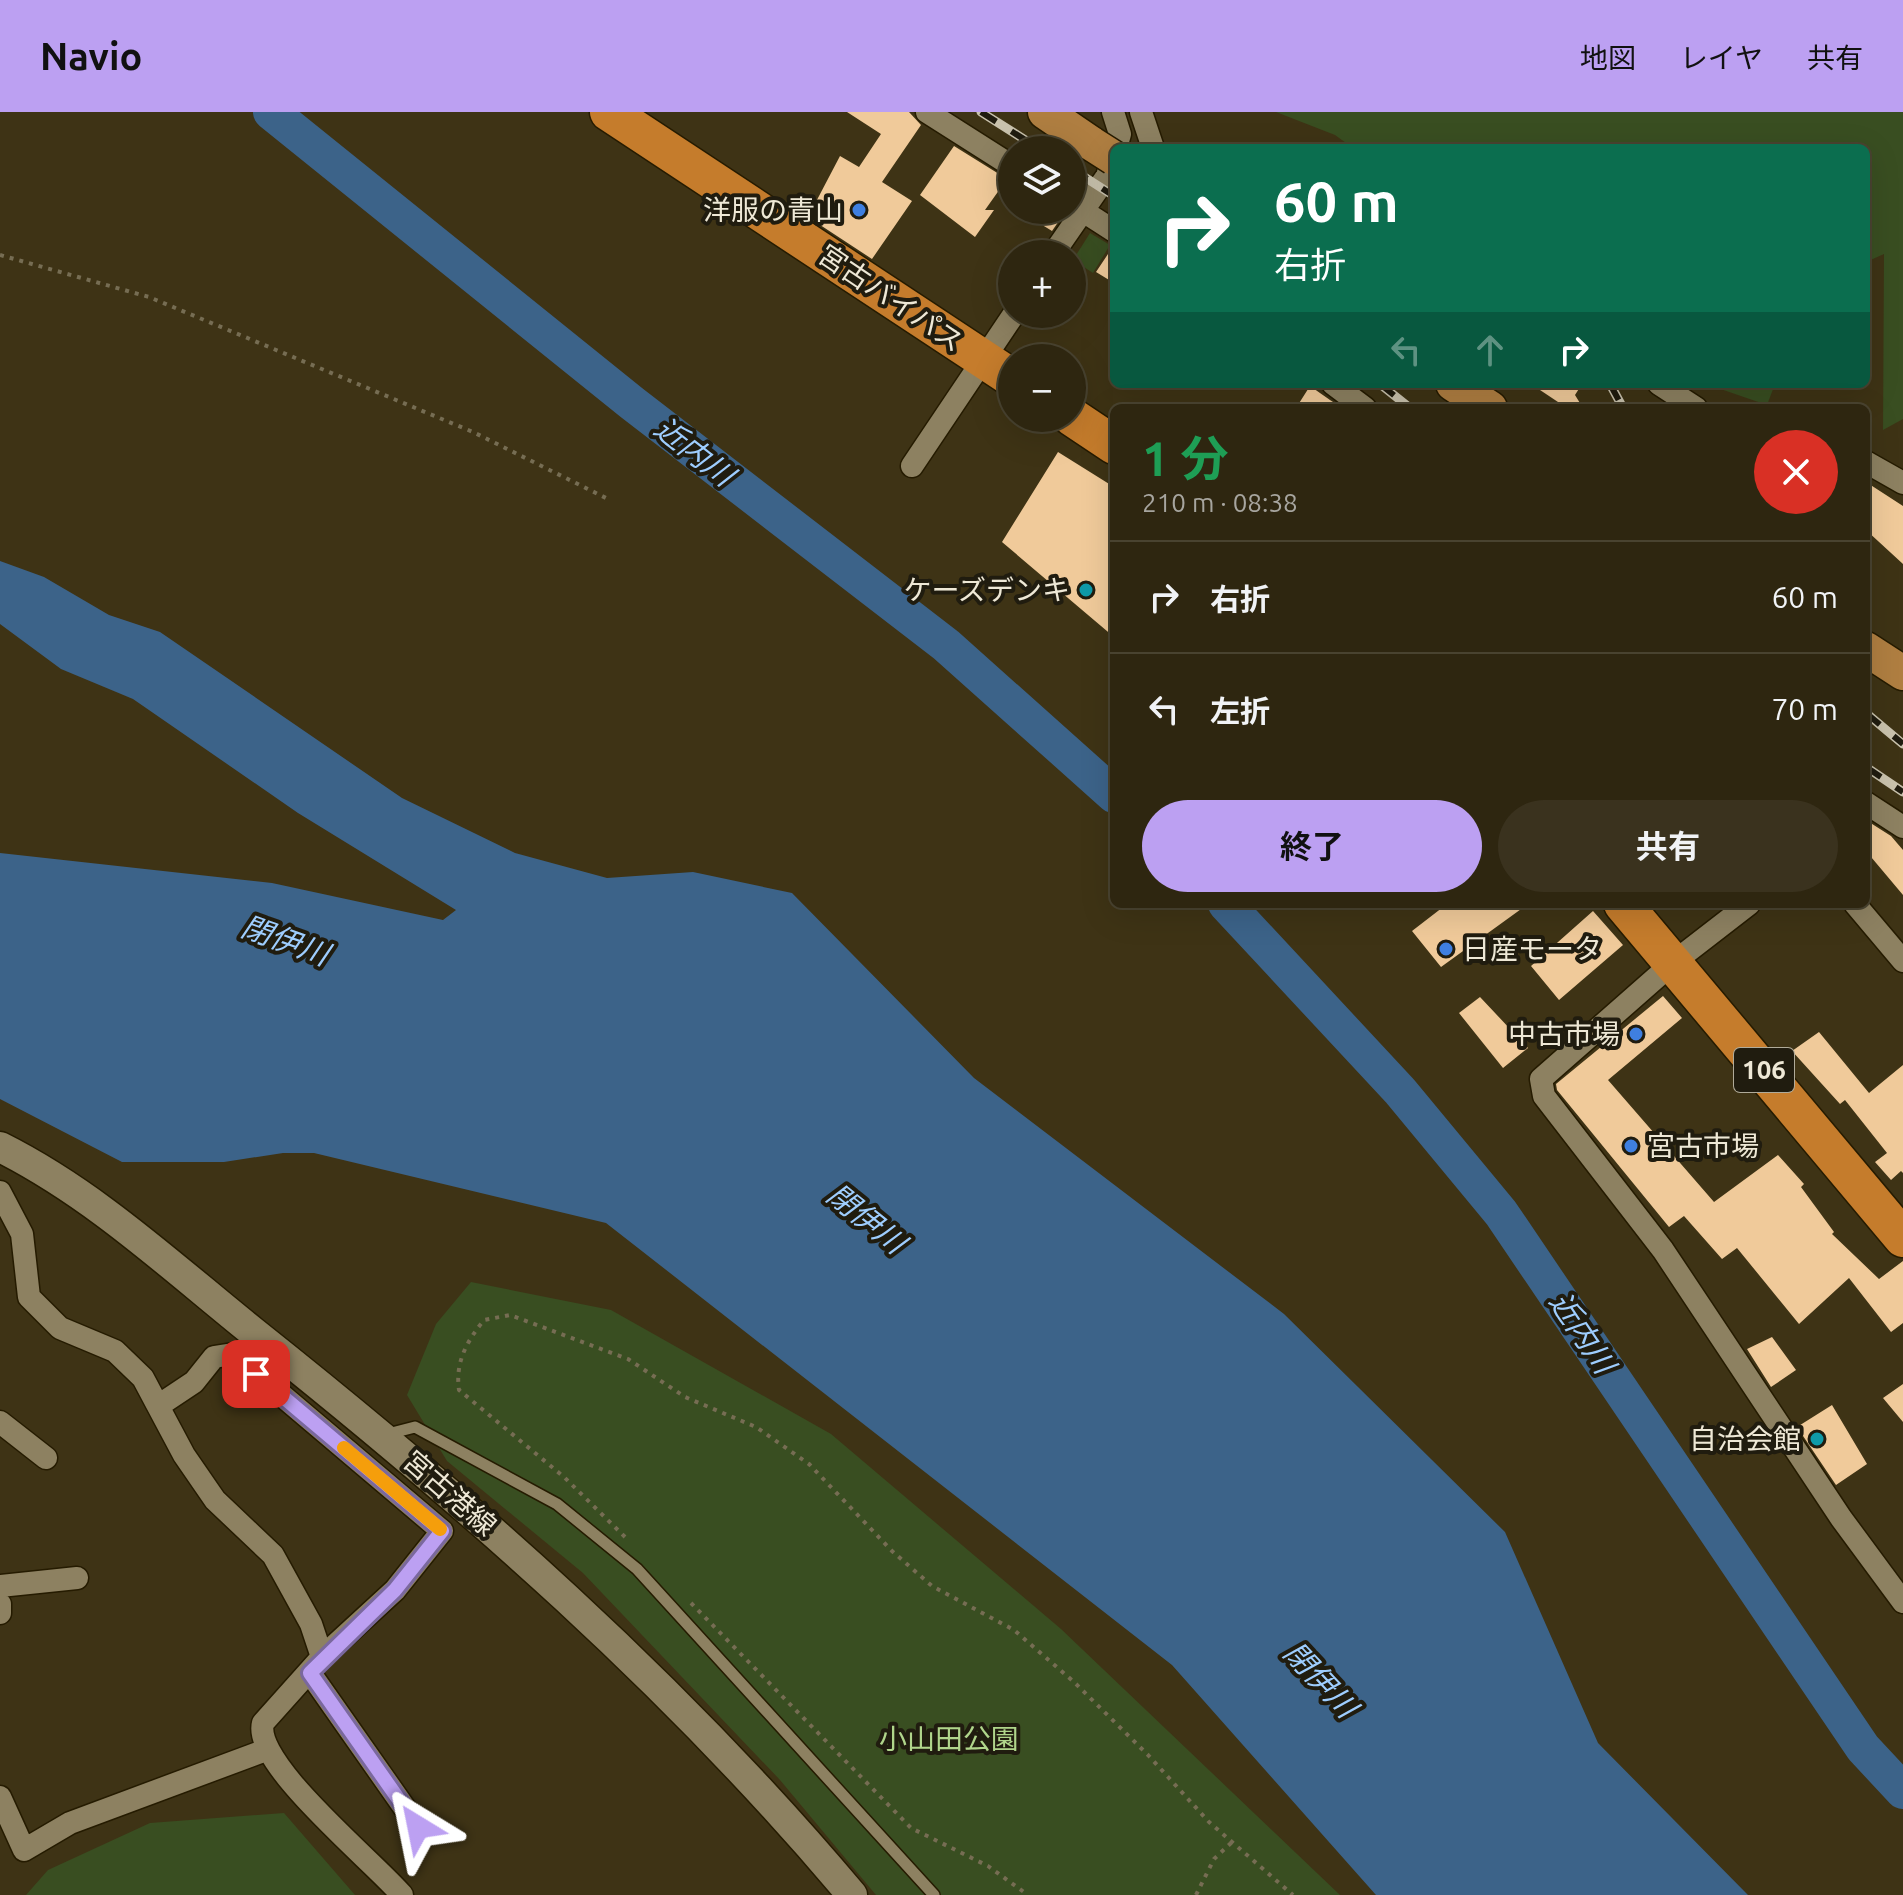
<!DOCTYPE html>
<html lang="ja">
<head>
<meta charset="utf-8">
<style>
  body { margin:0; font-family:Ubuntu,"Noto Sans JP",sans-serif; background:#3a321e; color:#f1f3f6; height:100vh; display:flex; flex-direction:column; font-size:30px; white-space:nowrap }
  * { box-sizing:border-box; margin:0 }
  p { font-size:26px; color:#a7a59f }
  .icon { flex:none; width:44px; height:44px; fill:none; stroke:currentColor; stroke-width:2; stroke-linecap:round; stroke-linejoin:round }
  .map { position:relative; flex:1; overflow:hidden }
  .panel { position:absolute; left:1110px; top:292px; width:760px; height:504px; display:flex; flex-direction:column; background:#2e2610; border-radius:12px; box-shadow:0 8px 32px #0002,0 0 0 2px #494330 }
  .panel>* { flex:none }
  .banner { position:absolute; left:1110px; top:32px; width:760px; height:244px; border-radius:12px; box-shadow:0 8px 32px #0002,0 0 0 2px #494330; background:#0b6e4f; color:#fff; overflow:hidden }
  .controls { position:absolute; left:998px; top:24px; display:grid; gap:16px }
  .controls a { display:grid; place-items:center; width:88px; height:88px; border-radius:50%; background:#2e2610; box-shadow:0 8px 32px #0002,0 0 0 2px #494330; font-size:40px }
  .pin { position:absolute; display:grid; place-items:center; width:68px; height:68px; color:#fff; margin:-34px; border-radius:16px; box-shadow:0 4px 12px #0006 }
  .me { position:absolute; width:88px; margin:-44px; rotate:325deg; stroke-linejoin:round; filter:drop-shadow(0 0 6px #0008) }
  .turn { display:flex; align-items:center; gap:28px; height:168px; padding:0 32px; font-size:36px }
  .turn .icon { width:104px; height:104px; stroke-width:2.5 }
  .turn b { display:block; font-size:56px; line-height:68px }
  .lanes { display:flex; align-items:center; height:76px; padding:0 32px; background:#0003; justify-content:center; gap:40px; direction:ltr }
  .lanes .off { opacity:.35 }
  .round { display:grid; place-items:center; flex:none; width:84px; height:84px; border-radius:42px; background:#3a321e }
  .summary { display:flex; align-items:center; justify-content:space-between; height:136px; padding:0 32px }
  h1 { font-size:48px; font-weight:700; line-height:60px; color:#1e9e55 }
  .primary-button { display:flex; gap:16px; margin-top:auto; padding:16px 32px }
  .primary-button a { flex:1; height:92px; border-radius:48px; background:#bca0f2; color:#111; font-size:32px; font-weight:700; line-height:92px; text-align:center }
  .primary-button a+a { background:#3a321e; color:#f1f3f6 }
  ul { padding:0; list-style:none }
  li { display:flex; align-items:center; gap:24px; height:112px; padding:0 32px; border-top:2px solid #494330 }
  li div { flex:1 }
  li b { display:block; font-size:30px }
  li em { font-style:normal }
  header { display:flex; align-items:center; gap:48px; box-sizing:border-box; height:112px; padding:0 40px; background:#bca0f2; color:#111 }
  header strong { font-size:38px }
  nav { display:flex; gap:44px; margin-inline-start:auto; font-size:28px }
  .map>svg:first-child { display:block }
  .green { fill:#394e21 }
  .water { fill:#3c6389 }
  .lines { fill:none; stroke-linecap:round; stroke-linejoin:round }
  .river { stroke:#3c6389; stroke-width:36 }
  .building { fill:#f0ca9a }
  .lane-casing { stroke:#251b00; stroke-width:14 }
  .street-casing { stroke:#251b00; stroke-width:25 }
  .secondary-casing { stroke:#251b00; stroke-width:33 }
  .primary-casing { stroke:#251b00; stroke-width:37 }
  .highway-casing { stroke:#251b00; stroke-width:41 }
  .path { stroke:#766d53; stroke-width:4; stroke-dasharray:4 6; stroke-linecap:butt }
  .lane { stroke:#8d8161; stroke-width:11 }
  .street { stroke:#8d8161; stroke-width:22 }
  .secondary { stroke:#8d8161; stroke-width:30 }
  .primary { stroke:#af7e41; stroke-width:34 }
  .highway { stroke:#c57c2c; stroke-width:38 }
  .rail-casing { stroke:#c9c2ad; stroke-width:9 }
  .rail { stroke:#201c0f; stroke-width:6; stroke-dasharray:18; stroke-linecap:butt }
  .primary-bridge-casing { stroke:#251b00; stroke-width:37; stroke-linecap:butt }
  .primary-bridge { stroke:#af7e41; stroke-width:34 }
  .route-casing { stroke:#7a689d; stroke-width:20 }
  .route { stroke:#bca0f2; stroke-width:14 }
  .slow { stroke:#f59e0b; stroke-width:14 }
  .shop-dot { fill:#3f7fe0; stroke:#201c0f; stroke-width:3 }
  .culture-dot { fill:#0f9aa8; stroke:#201c0f; stroke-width:3 }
  .labels { text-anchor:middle; stroke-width:8; stroke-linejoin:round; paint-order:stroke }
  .shield { fill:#201c0f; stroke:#b0ab9a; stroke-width:2 }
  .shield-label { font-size:26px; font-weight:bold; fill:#eee8d6 }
  .poi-label { font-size:28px; fill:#eee8d6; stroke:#201c0f; text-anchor:end }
  .street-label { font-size:28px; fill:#eee8d6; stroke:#201c0f }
  .park-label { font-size:28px; fill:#b0d58b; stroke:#201c0f }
  .water-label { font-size:30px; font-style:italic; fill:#9ecdfe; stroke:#201c0f }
</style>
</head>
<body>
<header>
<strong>Navio</strong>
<nav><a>地図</a><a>レイヤ</a><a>共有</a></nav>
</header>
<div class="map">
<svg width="1903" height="1783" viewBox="0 0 1903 1783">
  <rect width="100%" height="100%" fill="#3e3315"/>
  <path class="green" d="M 1276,0 L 1903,0 L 1903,307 L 1883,318 L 1884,142 L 1866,150 L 1866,36 L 1353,36 L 1335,23 Z
    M 1090,121 L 1110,133 L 1093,161 L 1073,148 Z
    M 1706,272 L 1775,272 L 1767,293 Z
    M 471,1170 L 611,1198 L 831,1322 L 1061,1517 L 1340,1783 L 876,1783 L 780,1668 L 583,1461 L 447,1349 L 407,1283 L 436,1212 Z
    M 284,1701 L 355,1783 L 26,1783 L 48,1758 L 150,1711 Z"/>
  <path class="water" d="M 0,449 L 44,465 L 109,503 L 160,520 L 402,686 L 515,741 L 607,766 L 693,760 L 792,781 L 974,966 L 1284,1202 L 1505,1420 L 1598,1631 L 1748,1783 L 1376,1783 L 1172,1553 L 606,1111 L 314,1041 L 283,1041 L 224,1050 L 122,1050 L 0,987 L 0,741 L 272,771 L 443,808 L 456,798 L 298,701 L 133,587 L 61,557 L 0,512 Z"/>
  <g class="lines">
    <path class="river" d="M 271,0 L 632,291 L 946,533 L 1114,683
      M 1226,792 L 1400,979 L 1501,1101 L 1863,1636 L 1903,1679"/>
  </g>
  <path class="building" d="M 847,0 L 909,0 L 921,13 L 882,70 L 912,89 L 872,147 L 808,105 L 840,44 L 859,55 L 881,22 Z
    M 954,34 L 1007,67 L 985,98 L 994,98 L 975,125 L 920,83 Z
    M 1018,98 L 1059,98 L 1063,103 L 1052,119 Z
    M 1114,133 L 1114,171 L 1096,160 Z
    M 1531,272 L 1582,272 L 1575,283 L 1583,296 L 1567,296 Z
    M 1310,274 L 1330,288 L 1342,296 L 1296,296 Z
    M 1058,340 L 1114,375 L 1114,525 L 1002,430 Z
    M 1866,370 L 1903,394 L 1903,452 L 1866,418 Z
    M 1869,710 L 1891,724 L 1903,738 L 1903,783 L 1866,739 L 1866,713 Z
    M 1447,792 L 1528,792 L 1441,855 L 1412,819 Z
    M 1593,799 L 1623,833 L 1559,888 L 1531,854 Z
    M 1663,884 L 1682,906 L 1608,968 L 1714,1090 L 1778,1043 L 1804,1072 L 1801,1075 L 1834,1120 L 1832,1122 L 1879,1167 L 1903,1149 L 1903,1211 L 1891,1220 L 1849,1166 L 1799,1212 L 1737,1136 L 1722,1147 L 1684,1104 L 1669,1115 L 1557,978 L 1556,972 Z
    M 1480,885 L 1528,936 L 1503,956 L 1459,901 Z
    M 1819,920 L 1869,981 L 1903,953 L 1903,1061 L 1901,1059 L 1891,1068 L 1875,1050 L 1887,1041 L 1845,988 L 1840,992 L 1792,939 Z
    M 1772,1225 L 1796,1258 L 1771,1275 L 1747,1237 Z
    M 1903,1272 L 1903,1310 L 1883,1286 Z
    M 1832,1293 L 1867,1352 L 1836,1373 L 1797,1315 Z"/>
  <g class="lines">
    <defs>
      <path id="lane" d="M 384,1323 L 415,1315 L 557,1392 L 637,1457 L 934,1783"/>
      <path id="street" d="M 927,0 L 1012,54
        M 1113,0 L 1120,22 L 1116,36
        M 1141,0 L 1153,36
        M 1072,92 L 1114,119
        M 1053,142 L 1107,64 L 1114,42
        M 1333,272 L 1365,296
        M 1659,272 L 1696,296
        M 1866,350 L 1903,371
        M 912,354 L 1014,202
        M 1866,691 L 1903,715
        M 1749,792 L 1674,850 L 1541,967 L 1544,984 L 1663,1138 L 1841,1406 L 1903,1490
        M 1855,792 L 1903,849
        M 0,1080 L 22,1122 L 29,1185 L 60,1216 L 115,1239 L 143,1266 L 184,1343 L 215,1388 L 273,1443 L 311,1512 L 322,1545 L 263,1611 C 252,1651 373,1749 402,1783
        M 158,1294 L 194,1270 L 214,1245 L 233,1242 L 442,1419 L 395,1478 L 322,1545
        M 0,1310 L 46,1346
        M 0,1474 L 77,1466
        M 0,1492 L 0,1501
        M 310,1561 L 418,1715
        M 0,1685 L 24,1738 L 70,1711 L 266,1638"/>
      <path id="secondary" d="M 0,1035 C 94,1082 172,1155 253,1220 C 468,1391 675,1572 852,1783"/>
      <path id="primary" d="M 1045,0 L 1092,32
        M 1453,272 L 1490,296
        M 1866,537 L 1903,561"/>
      <path id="highway" d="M 609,0 L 1012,266
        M 1072,305 L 1114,333
        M 1623,792 L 1903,1126"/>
    </defs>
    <use href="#lane" class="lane-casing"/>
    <use href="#street" class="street-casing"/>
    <use href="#secondary" class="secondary-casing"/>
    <use href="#primary" class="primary-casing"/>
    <use href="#highway" class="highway-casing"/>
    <path class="path" d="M 0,143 L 149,185 L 473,320 L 608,387
      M 625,1425 L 564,1365 L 459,1278 C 455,1250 467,1229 484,1208 L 510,1203 L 628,1247 L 685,1285 L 756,1315 L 809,1352 L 892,1439 L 932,1474 L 1014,1518 L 1074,1570 L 1148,1643 L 1209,1710 L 1293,1783
      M 691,1491 L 911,1716 L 988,1754 L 1028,1783
      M 1196,1783 L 1214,1747 L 1232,1730"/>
    <use href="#lane" class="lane"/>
    <use href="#street" class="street"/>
    <use href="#secondary" class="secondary"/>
    <use href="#primary" class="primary"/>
    <use href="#highway" class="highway"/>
    <defs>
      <path id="rail" d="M 981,0 L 1041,38
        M 1072,57 L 1114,84
        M 1380,272 L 1410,296
        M 1610,272 L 1623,296
        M 1866,601 L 1903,632
        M 1866,655 L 1903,680"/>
    </defs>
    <use href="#rail" class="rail-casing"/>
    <use href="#rail" class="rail"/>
    <defs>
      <path id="primary-bridge" d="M 1092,32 L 1114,46"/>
    </defs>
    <use href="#primary-bridge" class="primary-bridge-casing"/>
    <use href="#primary-bridge" class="primary-bridge"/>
  </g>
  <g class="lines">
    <defs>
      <path id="route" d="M 256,1262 L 442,1419 L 395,1478 L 310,1561 L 418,1715"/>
    </defs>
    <use href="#route" class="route-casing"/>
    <use href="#route" class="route"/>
    <path class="slow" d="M 344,1336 L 440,1417"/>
  </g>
  <g class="shop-dot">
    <circle cx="859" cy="98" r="8"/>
    <circle cx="1446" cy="837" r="8"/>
    <circle cx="1636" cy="922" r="8"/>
    <circle cx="1631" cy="1034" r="8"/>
  </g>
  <g class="culture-dot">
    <circle cx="1086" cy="478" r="8"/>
    <circle cx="1817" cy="1327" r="8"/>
  </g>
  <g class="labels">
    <rect class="shield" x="1734" y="936" width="60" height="44" rx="6"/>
    <g class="shield-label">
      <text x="1764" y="967">106</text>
    </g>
    <g class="poi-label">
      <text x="843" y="108">洋服の青山</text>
      <text x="1070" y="488">ケーズデンキ</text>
      <text x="1462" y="847" text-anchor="start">日産モータ</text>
      <text x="1620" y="932">中古市場</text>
      <text x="1647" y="1044" text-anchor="start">宮古市場</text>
      <text x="1801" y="1337">自治会館</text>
    </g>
    <g class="street-label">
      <text transform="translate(891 186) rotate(34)" y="10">宮古バイパス</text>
      <text transform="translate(450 1381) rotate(41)" y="10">宮古港線</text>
    </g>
    <g class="park-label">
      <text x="949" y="1637">小山田公園</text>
    </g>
    <g class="water-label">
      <text transform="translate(694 340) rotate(38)" y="10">近内川</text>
      <text transform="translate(285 829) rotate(20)" y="10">閉伊川</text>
      <text transform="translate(866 1107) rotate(39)" y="10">閉伊川</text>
      <text transform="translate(1582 1221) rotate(56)" y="10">近内川</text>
      <text transform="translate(1320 1568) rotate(47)" y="10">閉伊川</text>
    </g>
  </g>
</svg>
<div class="controls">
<a><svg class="icon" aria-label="layers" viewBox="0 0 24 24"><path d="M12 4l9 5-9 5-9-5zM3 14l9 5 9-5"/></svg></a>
<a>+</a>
<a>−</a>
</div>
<div class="pin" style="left:256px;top:1262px;background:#d93025"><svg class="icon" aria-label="arrive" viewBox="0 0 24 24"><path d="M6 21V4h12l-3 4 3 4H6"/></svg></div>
<svg class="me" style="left:418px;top:1715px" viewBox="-20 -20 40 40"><path d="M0-17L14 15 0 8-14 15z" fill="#bca0f2" stroke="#fff" stroke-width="4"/></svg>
<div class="banner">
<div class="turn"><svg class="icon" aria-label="right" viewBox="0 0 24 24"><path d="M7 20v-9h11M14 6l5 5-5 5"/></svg><div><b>60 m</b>右折</div></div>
<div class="lanes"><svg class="icon off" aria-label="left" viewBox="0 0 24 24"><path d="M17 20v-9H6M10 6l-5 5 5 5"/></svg><svg class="icon off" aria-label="ahead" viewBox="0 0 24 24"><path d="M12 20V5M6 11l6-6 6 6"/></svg><svg class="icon" aria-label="right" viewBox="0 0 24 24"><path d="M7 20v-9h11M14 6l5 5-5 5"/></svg></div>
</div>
<section class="panel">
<div class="summary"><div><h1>1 分</h1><p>210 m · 08:38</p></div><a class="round" style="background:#d93025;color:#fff"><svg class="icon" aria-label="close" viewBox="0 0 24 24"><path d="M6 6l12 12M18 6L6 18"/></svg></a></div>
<ul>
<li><svg class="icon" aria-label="right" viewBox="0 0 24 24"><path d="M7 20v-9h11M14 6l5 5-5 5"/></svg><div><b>右折</b></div><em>60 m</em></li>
<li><svg class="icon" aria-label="left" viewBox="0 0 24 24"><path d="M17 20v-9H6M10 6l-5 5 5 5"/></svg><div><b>左折</b></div><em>70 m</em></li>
</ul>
<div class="primary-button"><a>終了</a><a>共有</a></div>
</section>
</div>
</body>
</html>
